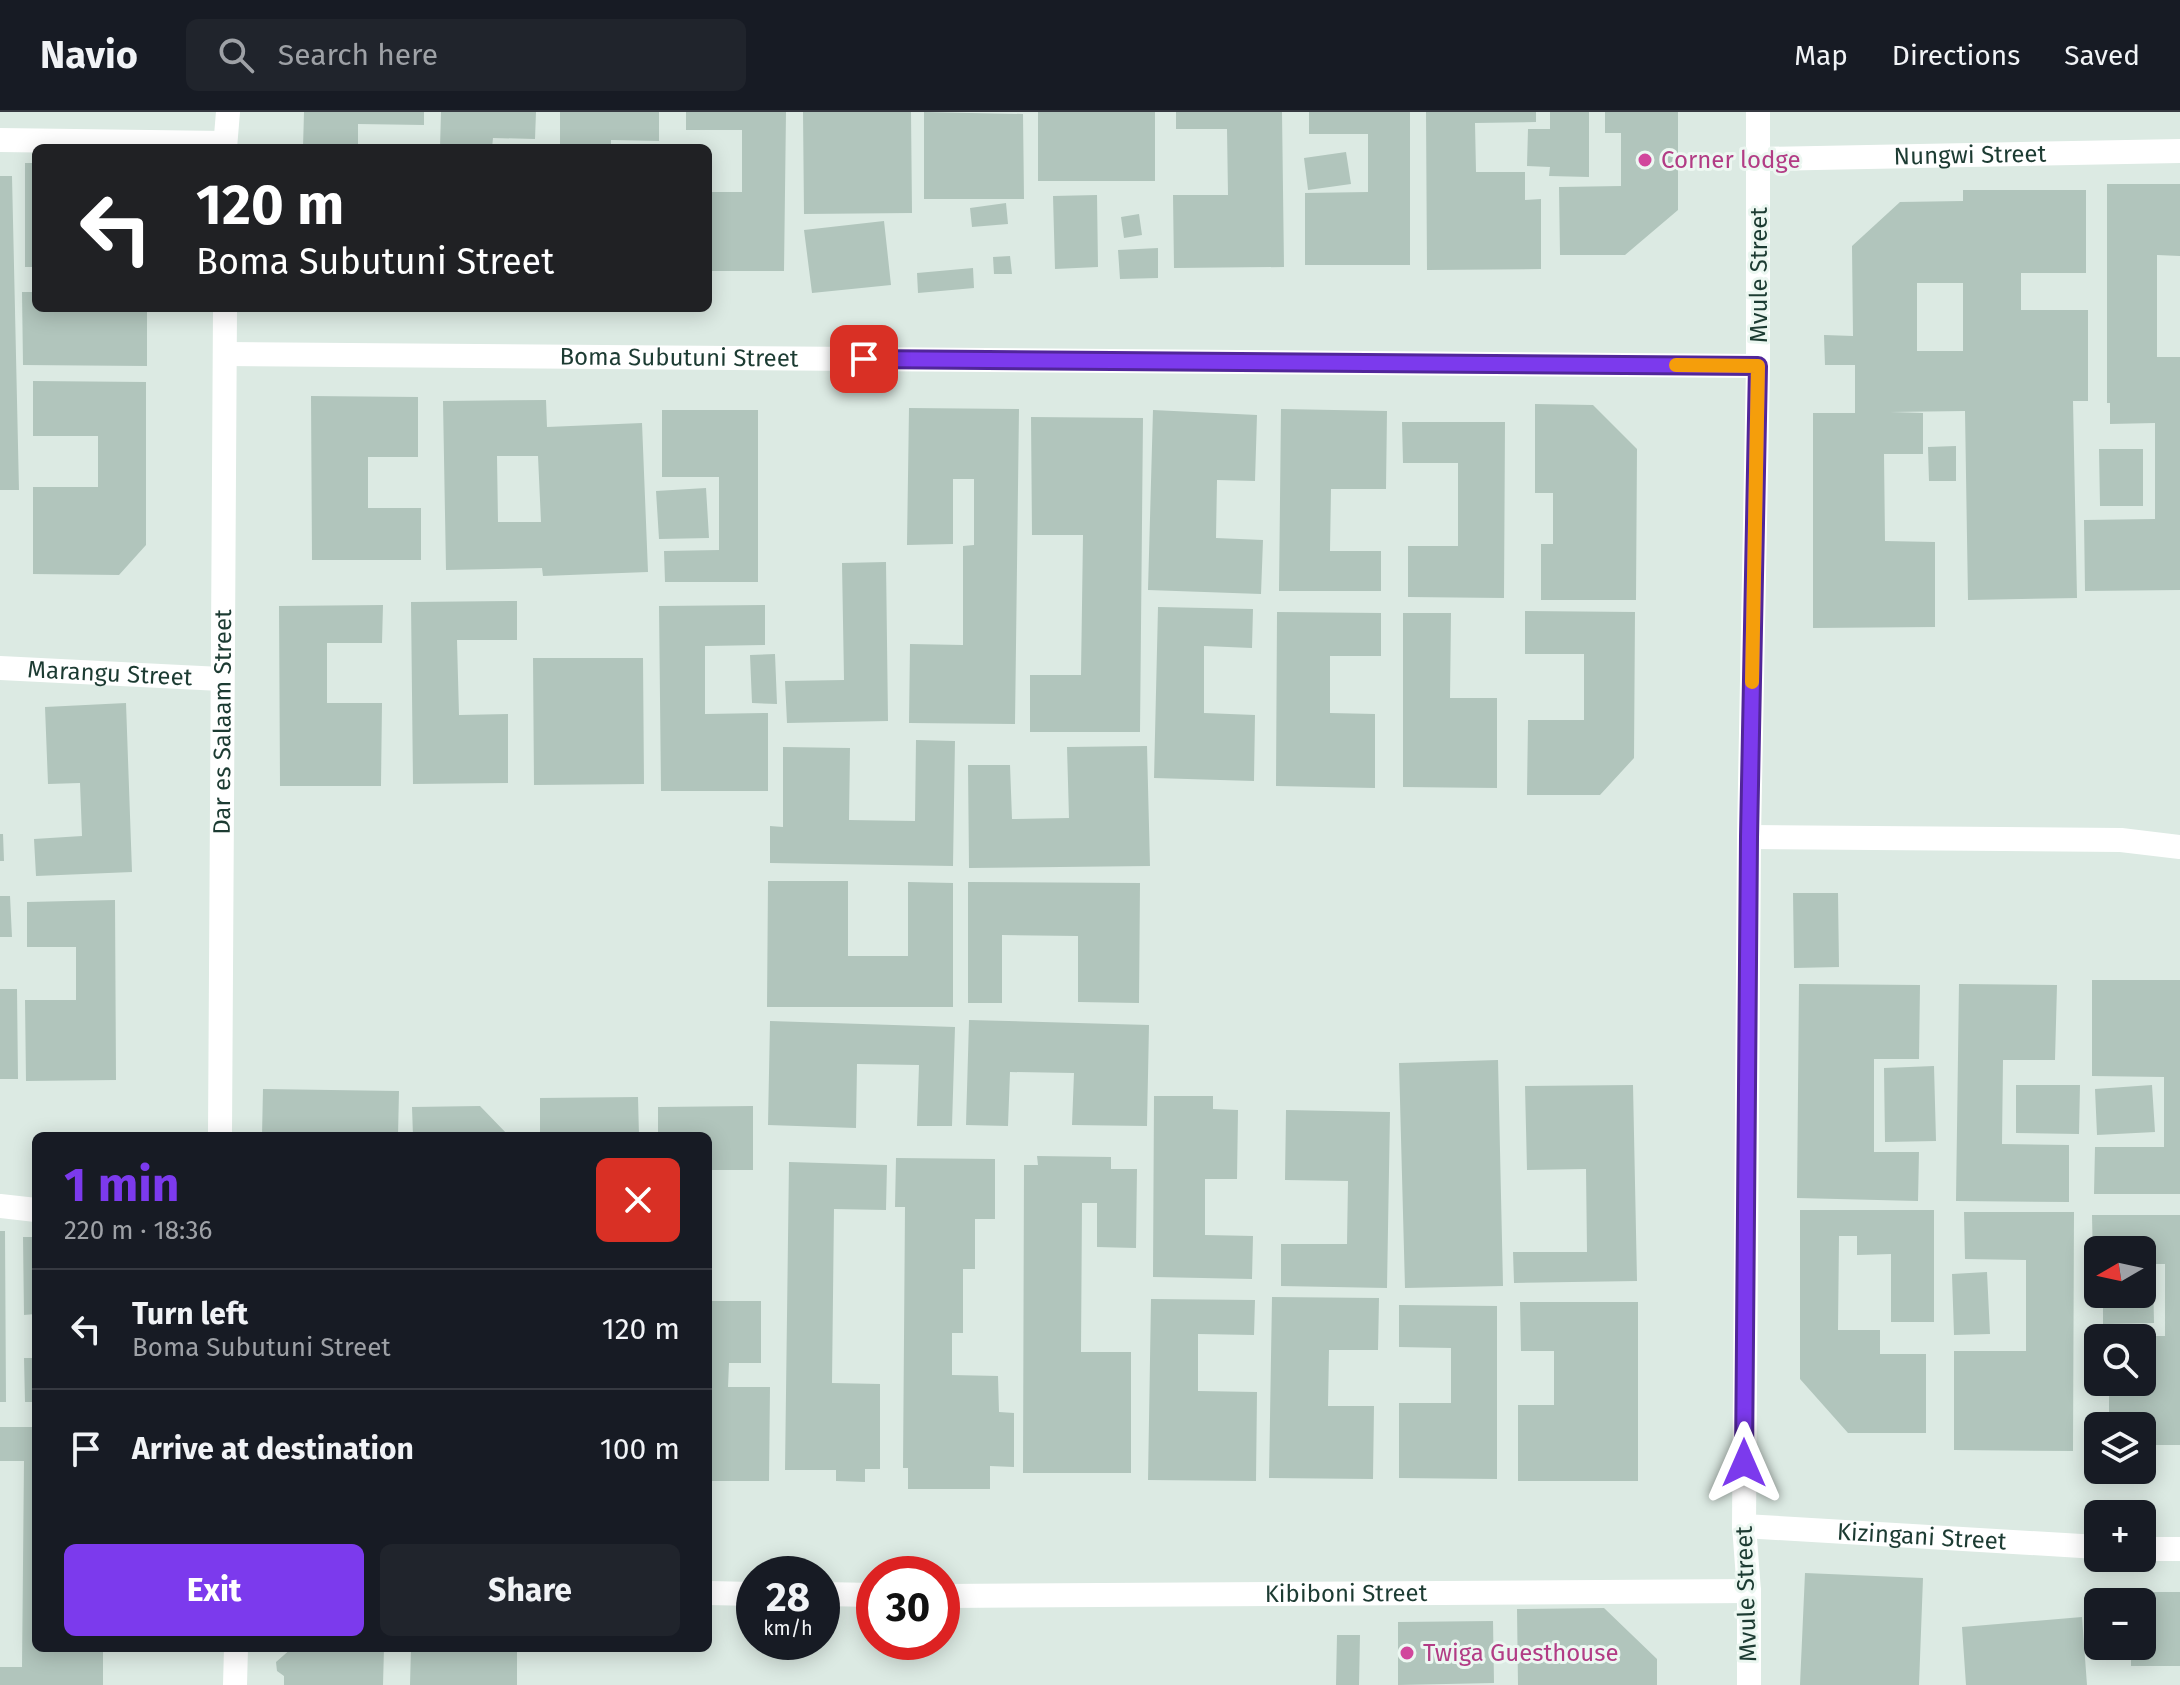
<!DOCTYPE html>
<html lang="en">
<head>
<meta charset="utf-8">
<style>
  body { margin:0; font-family:"Fira Sans",sans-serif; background:#20242c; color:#f1f3f6; height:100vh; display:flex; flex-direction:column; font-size:30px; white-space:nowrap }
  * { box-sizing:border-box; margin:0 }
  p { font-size:26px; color:#9ea1a6 }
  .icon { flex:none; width:44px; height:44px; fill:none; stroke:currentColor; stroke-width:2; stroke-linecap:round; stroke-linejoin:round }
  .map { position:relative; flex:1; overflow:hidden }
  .drawer { position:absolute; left:32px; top:1020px; width:680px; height:520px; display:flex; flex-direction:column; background:#171b24; border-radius:12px; box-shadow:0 4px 20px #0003 }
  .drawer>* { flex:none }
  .hud { position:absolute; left:32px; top:32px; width:680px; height:168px; border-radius:12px; box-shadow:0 4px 20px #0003; background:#202124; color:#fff; overflow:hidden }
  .needle { width:52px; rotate:261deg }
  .fabs { position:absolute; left:2084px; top:1124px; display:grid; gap:16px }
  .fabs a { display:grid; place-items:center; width:72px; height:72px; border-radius:12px; background:#171b24; box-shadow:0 4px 20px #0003; font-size:40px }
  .speed { position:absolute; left:736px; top:1444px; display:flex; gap:16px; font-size:40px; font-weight:700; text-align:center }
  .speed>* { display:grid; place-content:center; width:104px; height:104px; border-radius:50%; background:#171b24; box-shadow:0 4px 20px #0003; line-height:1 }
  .speed small { font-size:20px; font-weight:400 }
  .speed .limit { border:12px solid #d22; background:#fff; color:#111 }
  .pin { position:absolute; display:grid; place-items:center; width:68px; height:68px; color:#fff; margin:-34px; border-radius:16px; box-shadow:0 4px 12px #0006 }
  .me { position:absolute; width:88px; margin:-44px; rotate:0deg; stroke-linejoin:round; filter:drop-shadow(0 0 6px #0008) }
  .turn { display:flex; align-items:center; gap:28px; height:168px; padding:0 32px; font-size:36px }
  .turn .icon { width:104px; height:104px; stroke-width:2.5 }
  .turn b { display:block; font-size:56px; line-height:68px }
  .round { display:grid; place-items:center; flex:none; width:84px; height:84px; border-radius:12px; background:#20242c }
  .summary { display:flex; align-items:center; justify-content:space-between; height:136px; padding:0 32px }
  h1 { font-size:48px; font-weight:700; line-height:60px; color:#7c3aed }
  .button { display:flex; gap:16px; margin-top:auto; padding:16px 32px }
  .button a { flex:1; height:92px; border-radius:12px; background:#7c3aed; color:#fff; font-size:32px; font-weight:700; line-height:92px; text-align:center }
  .button a+a { background:#20242c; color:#f1f3f6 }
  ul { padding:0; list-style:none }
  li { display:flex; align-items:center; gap:24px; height:120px; padding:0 32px; border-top:2px solid #363941 }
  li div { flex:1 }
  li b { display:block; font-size:30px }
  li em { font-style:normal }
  header { display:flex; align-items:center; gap:48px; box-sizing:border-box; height:112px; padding:0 40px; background:#171b24; border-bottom:2px solid #363941 }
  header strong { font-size:38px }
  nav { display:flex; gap:44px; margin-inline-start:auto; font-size:28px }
  .search { width:560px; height:72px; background:#20242c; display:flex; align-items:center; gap:20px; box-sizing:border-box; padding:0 28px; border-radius:12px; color:#9ea1a6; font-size:30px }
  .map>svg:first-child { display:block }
  .building { fill:#b1c5bc; fill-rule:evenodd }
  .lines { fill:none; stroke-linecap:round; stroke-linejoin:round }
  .minor { stroke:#fff; stroke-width:24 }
  .tertiary { stroke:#fff; stroke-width:24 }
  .route-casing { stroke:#51269a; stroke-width:20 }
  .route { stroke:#7c3aed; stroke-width:14 }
  .slow { stroke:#f59e0b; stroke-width:14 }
  .hotel-dot { fill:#d1479c; stroke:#ecf7f1; stroke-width:3 }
  .labels { text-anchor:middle; stroke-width:6; stroke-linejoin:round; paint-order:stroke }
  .street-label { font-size:24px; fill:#1c3b32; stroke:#ecf7f1 }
  .hotel-label { font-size:24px; fill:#b23c85; stroke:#ecf7f1; text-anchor:start }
</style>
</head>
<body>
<header>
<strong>Navio</strong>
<div class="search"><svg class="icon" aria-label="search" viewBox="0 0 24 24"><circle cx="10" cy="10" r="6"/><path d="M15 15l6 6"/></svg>Search here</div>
<nav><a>Map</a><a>Directions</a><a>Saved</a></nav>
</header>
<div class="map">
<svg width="2180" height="1573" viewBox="0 0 2180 1573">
  <rect width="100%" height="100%" fill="#dceae3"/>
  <path class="building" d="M 304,0 L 424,0 L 424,13 L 358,12 L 358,32 L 366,32 L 366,36 L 303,36 Z
    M 441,0 L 536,0 L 535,27 L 493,26 L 492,36 L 440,36 Z
    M 560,0 L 659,0 L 659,29 L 611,28 L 611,36 L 560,36 Z
    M 686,0 L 786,0 L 784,159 L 708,159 L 708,80 L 742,80 L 742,18 L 686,18 Z
    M 803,0 L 911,0 L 912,101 L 804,102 Z
    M 924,0 L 1023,2 L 1024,87 L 924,87 Z
    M 1038,0 L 1155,0 L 1155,69 L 1038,69 Z
    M 1176,0 L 1282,0 L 1284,155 L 1174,156 L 1173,83 L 1228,83 L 1227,17 L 1176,17 Z
    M 1309,0 L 1410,0 L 1410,153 L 1305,153 L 1305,81 L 1368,80 L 1368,22 L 1309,22 Z
    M 1426,0 L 1536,0 L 1536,10 L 1475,11 L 1476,60 L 1525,60 L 1525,88 L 1541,87 L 1541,157 L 1427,158 Z
    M 1550,0 L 1589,0 L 1589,65 L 1549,64 L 1550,55 L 1527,54 L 1528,17 L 1550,17 Z
    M 1605,0 L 1678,0 L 1678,98 L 1625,143 L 1560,143 L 1559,75 L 1621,74 L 1621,21 L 1605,21 Z
    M 1346,40 L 1351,72 L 1308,78 L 1304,46 Z
    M 25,51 L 36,51 L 36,155 L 25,155 Z
    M 0,64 L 12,64 L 19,378 L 0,378 Z
    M 2107,72 L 2180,72 L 2180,144 L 2157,143 L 2157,245 L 2180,245 L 2180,478 L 2085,479 L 2084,408 L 2155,407 L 2155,311 L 2110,312 L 2110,291 L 2107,291 Z
    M 1963,78 L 2086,78 L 2086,161 L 2021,161 L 2021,198 L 2088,198 L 2088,289 L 2073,289 L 2077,486 L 1968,488 L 1965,299 L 1890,300 L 1923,301 L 1923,342 L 1884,342 L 1885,429 L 1935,430 L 1935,515 L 1813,516 L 1813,301 L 1855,301 L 1855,253 L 1825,253 L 1824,223 L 1853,224 L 1852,134 L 1900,90 L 1963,89 ZM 1917,171 L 1963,171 L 1963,239 L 1917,239 Z
    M 1097,83 L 1098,155 L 1055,157 L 1053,84 Z
    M 1006,91 L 1008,112 L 972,115 L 970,96 Z
    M 1139,102 L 1142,123 L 1124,126 L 1121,105 Z
    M 884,109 L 891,173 L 812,181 L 804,118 Z
    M 1158,136 L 1158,166 L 1120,167 L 1118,138 Z
    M 1010,144 L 1012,162 L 994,162 L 993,145 Z
    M 973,156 L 974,176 L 918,181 L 917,161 Z
    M 22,180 L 36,180 L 36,196 L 147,196 L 147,254 L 23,253 Z
    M 33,269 L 146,270 L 146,433 L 119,463 L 33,462 L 33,375 L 98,375 L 98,324 L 33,324 Z
    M 311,284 L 418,285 L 418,345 L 368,345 L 368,396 L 421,396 L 421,448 L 312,448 Z
    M 546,288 L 547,315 L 642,311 L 648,460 L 543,464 L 542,456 L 446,458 L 443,289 ZM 497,344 L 538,344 L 541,410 L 498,410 Z
    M 1535,292 L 1593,293 L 1637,337 L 1636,488 L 1541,488 L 1541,432 L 1553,432 L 1553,381 L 1535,381 Z
    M 909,296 L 1019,297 L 1015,612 L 909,611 L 910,532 L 963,533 L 963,434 L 974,433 L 974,367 L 953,367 L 953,432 L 907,433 Z
    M 1281,297 L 1387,299 L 1386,377 L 1331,377 L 1330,439 L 1381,439 L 1381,479 L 1279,479 Z
    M 662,298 L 758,298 L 758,470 L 665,470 L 664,439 L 719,438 L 719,365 L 662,365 Z
    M 1153,298 L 1257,303 L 1255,369 L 1217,368 L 1216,426 L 1263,428 L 1261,482 L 1148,478 Z
    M 1031,305 L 1143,306 L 1140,620 L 1030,620 L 1030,563 L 1081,563 L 1083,423 L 1032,423 Z
    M 1402,310 L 1505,310 L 1504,486 L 1408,485 L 1408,434 L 1458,434 L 1458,351 L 1403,351 Z
    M 1956,334 L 1956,369 L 1929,369 L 1928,335 Z
    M 2099,337 L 2143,337 L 2143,394 L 2100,394 Z
    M 706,376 L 709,426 L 659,427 L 656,379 Z
    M 886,450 L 888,609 L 787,611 L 785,569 L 844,568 L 842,451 Z
    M 517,489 L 517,528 L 457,528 L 459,603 L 508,602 L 508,671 L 413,672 L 411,490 Z
    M 383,493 L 382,531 L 327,531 L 327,591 L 382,591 L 381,674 L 280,674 L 279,494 Z
    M 765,493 L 765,533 L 705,534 L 705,602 L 768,601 L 768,679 L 661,679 L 659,494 Z
    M 1158,495 L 1253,497 L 1252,536 L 1204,534 L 1204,601 L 1255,603 L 1254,669 L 1154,666 Z
    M 1525,499 L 1635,500 L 1634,646 L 1600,683 L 1527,683 L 1528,608 L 1584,608 L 1584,542 L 1525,542 Z
    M 1277,500 L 1381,501 L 1381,544 L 1330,544 L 1330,601 L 1375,602 L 1375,676 L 1276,674 Z
    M 1403,501 L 1451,501 L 1450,586 L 1497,586 L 1497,676 L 1403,675 Z
    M 775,542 L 777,592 L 752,591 L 750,543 Z
    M 533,546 L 643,546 L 644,672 L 534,673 Z
    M 126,591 L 132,760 L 36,764 L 34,727 L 82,724 L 80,671 L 48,672 L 45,595 Z
    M 916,628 L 955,629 L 953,754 L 770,751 L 770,714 L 783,715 L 783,635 L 850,636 L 849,708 L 915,709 Z
    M 1147,634 L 1150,754 L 969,756 L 968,653 L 1010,653 L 1012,707 L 1069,706 L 1067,635 Z
    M 0,722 L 3,722 L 4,749 L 0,749 Z
    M 768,769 L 848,769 L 848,844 L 908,844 L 908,770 L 953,771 L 953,895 L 767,895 Z
    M 968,770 L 1140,771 L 1139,891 L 1078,890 L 1078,824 L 1002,823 L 1002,891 L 968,891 Z
    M 1793,781 L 1838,781 L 1839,855 L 1794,856 Z
    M 0,784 L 10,784 L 12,825 L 0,825 Z
    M 115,788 L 116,968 L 26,969 L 25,888 L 76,888 L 76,835 L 27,835 L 27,790 Z
    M 2092,868 L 2180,868 L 2180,1082 L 2094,1082 L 2095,1035 L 2164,1035 L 2164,965 L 2092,964 Z
    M 1799,872 L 1920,873 L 1919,947 L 1874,947 L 1874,1040 L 1919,1040 L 1918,1089 L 1797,1086 Z
    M 1959,872 L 2057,873 L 2055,948 L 2003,948 L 2002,1032 L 2069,1033 L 2069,1090 L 1956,1089 Z
    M 0,877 L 17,877 L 18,967 L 0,967 Z
    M 969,908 L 1149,913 L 1147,1014 L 1072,1013 L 1074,961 L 1010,960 L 1008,1014 L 966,1013 Z
    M 770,909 L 955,915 L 952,1014 L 917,1014 L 919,953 L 857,952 L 856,1016 L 768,1013 Z
    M 1498,948 L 1503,1174 L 1405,1176 L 1399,951 Z
    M 1934,954 L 1936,1029 L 1885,1030 L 1884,956 Z
    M 1633,973 L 1637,1169 L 1514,1171 L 1513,1140 L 1587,1140 L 1586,1057 L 1527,1058 L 1525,974 Z
    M 2016,973 L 2080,973 L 2079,1022 L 2016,1021 Z
    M 2152,973 L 2155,1020 L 2097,1023 L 2095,977 Z
    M 263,977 L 399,979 L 398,1024 L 262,1024 Z
    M 1154,984 L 1213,984 L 1213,997 L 1238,998 L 1237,1067 L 1205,1067 L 1205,1123 L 1253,1124 L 1252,1167 L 1153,1165 Z
    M 638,985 L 639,1024 L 540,1024 L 540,986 Z
    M 480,994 L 509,1024 L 413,1024 L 412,995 Z
    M 753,994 L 753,1058 L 708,1058 L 708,1024 L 658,1024 L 658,995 Z
    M 1286,998 L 1390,1000 L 1387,1176 L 1281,1174 L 1281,1132 L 1347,1132 L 1348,1069 L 1285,1068 Z
    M 1037,1044 L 1111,1045 L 1111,1057 L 1137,1057 L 1136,1136 L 1097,1135 L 1097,1091 L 1082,1091 L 1081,1240 L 1131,1240 L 1131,1361 L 1023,1361 L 1024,1053 L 1038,1053 Z
    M 896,1046 L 995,1047 L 995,1107 L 975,1107 L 975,1157 L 963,1157 L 963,1221 L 952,1221 L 952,1263 L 998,1264 L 999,1300 L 1014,1301 L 1014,1355 L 990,1354 L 990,1377 L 908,1377 L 908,1356 L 903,1356 L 905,1095 L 895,1095 Z
    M 789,1050 L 887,1053 L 886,1098 L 834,1097 L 832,1271 L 880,1272 L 880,1357 L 865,1357 L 865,1370 L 836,1369 L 836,1358 L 785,1358 Z
    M 1800,1098 L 1934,1098 L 1934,1210 L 1891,1210 L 1891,1142 L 1857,1143 L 1857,1124 L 1839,1124 L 1838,1218 L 1880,1218 L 1880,1242 L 1926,1242 L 1926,1321 L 1848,1321 L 1800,1267 Z
    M 1964,1100 L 2074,1100 L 2073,1339 L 1954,1338 L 1954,1239 L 2026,1239 L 2026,1148 L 1965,1147 Z
    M 2092,1103 L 2180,1103 L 2180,1333 L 2142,1333 L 2142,1314 L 2109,1314 L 2109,1270 L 2142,1270 L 2142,1224 L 2165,1224 L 2165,1152 L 2142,1152 L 2142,1138 L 2098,1138 L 2098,1152 L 2093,1152 Z
    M 0,1119 L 5,1119 L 6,1290 L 0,1290 Z
    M 23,1125 L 36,1125 L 36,1202 L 24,1203 Z
    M 1987,1160 L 1990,1222 L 1954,1223 L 1952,1162 Z
    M 2142,1163 L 2153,1163 L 2154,1211 L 2103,1212 L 2103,1182 L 2142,1182 Z
    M 1272,1185 L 1379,1186 L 1378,1238 L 1329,1238 L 1328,1294 L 1374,1294 L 1373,1367 L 1269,1366 Z
    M 1151,1187 L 1255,1188 L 1254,1223 L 1198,1222 L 1198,1279 L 1257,1280 L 1256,1369 L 1148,1368 Z
    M 708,1189 L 761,1189 L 761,1251 L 729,1251 L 728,1275 L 770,1275 L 769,1369 L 708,1369 Z
    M 1520,1190 L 1638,1190 L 1638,1369 L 1518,1369 L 1518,1293 L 1554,1293 L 1554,1239 L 1521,1239 Z
    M 1399,1193 L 1497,1194 L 1497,1367 L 1399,1366 L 1399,1291 L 1451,1291 L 1451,1236 L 1399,1235 Z
    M 24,1246 L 36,1246 L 36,1290 L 25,1290 Z
    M 0,1315 L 36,1315 L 36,1536 L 103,1536 L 103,1573 L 0,1573 L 0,1555 L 22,1555 L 24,1349 L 0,1349 Z
    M 1805,1461 L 1923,1466 L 1919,1573 L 1800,1573 Z
    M 2130,1480 L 2180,1480 L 2180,1554 L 2131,1554 L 2131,1534 L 2142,1534 L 2142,1490 L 2130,1490 Z
    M 1604,1496 L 1657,1547 L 1657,1573 L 1518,1573 L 1517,1497 Z
    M 2082,1505 L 2087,1573 L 1966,1573 L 1962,1515 Z
    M 1493,1509 L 1494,1571 L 1398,1573 L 1398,1510 Z
    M 1337,1523 L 1360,1523 L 1359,1573 L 1336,1573 Z
    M 292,1536 L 384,1536 L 383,1573 L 284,1573 L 284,1564 L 277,1559 L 276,1550 Z
    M 411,1536 L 517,1536 L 517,1573 L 410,1573 Z"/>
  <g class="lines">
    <g class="minor">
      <path d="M 0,28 L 225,31"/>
      <path id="s1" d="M 1760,47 L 2180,39"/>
      <path id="s2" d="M 225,242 L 1758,254"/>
      <path id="s3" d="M 0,556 L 221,567"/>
      <path d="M 1749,725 L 2121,728 L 2180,735"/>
      <path d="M 0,1094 L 36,1098"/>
      <path id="s4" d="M 1744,1414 L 2098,1435"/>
      <path d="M 2142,1437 L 2180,1437"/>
      <path d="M 708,1481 L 754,1482"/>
      <path d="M 822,1482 L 874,1483"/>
      <path id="s5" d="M 942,1484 L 1749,1479"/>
      <path d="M 1749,1573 L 1749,1479 L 1744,1414 L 1749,725 L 1758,254 L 1758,0"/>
    </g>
    <g class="tertiary">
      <path d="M 225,36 L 228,0"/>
      <path id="s6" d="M 220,1024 L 225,196"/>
      <path d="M 235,1573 L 236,1536"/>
    </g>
  </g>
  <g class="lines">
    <defs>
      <path id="route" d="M 864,247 L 1758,254 L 1749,725 L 1744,1351"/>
    </defs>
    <use href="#route" class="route-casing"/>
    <use href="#route" class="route"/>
    <path class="slow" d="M 1676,253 L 1758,254 L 1752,570"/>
  </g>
  <g class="hotel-dot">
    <circle cx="1645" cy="48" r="8"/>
    <circle cx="1407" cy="1541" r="8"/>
  </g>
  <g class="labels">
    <g class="street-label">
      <text dy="8" stroke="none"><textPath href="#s1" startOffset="210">Nungwi Street</textPath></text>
      <text transform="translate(1759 163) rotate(-90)" y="8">Mvule Street</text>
      <text dy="8" stroke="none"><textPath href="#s2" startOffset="454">Boma Subutuni Street</textPath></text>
      <text dy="8" stroke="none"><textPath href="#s3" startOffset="110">Marangu Street</textPath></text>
      <text dy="8" stroke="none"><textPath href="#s6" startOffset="414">Dar es Salaam Street</textPath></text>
      <text dy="8" stroke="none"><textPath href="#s4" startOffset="178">Kizingani Street</textPath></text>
      <text dy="8" stroke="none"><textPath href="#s5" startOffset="404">Kibiboni Street</textPath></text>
      <text transform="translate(1746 1482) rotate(-92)" y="8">Mvule Street</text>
    </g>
    <g class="hotel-label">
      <text x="1661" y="56">Corner lodge</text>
      <text x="1423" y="1549">Twiga Guesthouse</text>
    </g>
  </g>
</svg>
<div class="fabs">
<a><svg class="needle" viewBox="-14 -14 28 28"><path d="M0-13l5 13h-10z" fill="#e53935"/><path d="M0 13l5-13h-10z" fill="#9ea1a6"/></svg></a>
<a><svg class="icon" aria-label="search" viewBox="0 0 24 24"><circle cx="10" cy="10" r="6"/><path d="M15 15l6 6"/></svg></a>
<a><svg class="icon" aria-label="layers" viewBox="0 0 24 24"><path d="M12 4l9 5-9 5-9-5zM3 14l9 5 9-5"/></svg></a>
<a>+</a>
<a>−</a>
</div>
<div class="speed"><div>28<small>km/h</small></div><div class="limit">30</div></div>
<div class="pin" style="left:864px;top:247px;background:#d93025"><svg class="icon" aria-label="arrive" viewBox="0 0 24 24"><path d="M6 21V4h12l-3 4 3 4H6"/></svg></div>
<svg class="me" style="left:1744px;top:1351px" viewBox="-20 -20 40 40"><path d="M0-17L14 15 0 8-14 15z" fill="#7c3aed" stroke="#fff" stroke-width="4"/></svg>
<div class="hud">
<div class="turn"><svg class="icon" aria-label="left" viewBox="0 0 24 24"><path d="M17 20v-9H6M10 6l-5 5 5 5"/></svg><div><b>120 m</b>Boma Subutuni Street</div></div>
</div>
<section class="drawer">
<div class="summary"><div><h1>1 min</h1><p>220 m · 18:36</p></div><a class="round" style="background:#d93025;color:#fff"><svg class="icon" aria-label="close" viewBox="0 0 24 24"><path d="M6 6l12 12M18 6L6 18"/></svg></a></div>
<ul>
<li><svg class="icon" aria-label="left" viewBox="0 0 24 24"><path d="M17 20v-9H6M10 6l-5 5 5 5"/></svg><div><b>Turn left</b><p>Boma Subutuni Street</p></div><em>120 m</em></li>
<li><svg class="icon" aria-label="arrive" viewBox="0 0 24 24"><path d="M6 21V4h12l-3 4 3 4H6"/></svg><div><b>Arrive at destination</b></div><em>100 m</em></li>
</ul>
<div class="button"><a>Exit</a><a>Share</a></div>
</section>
</div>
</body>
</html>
